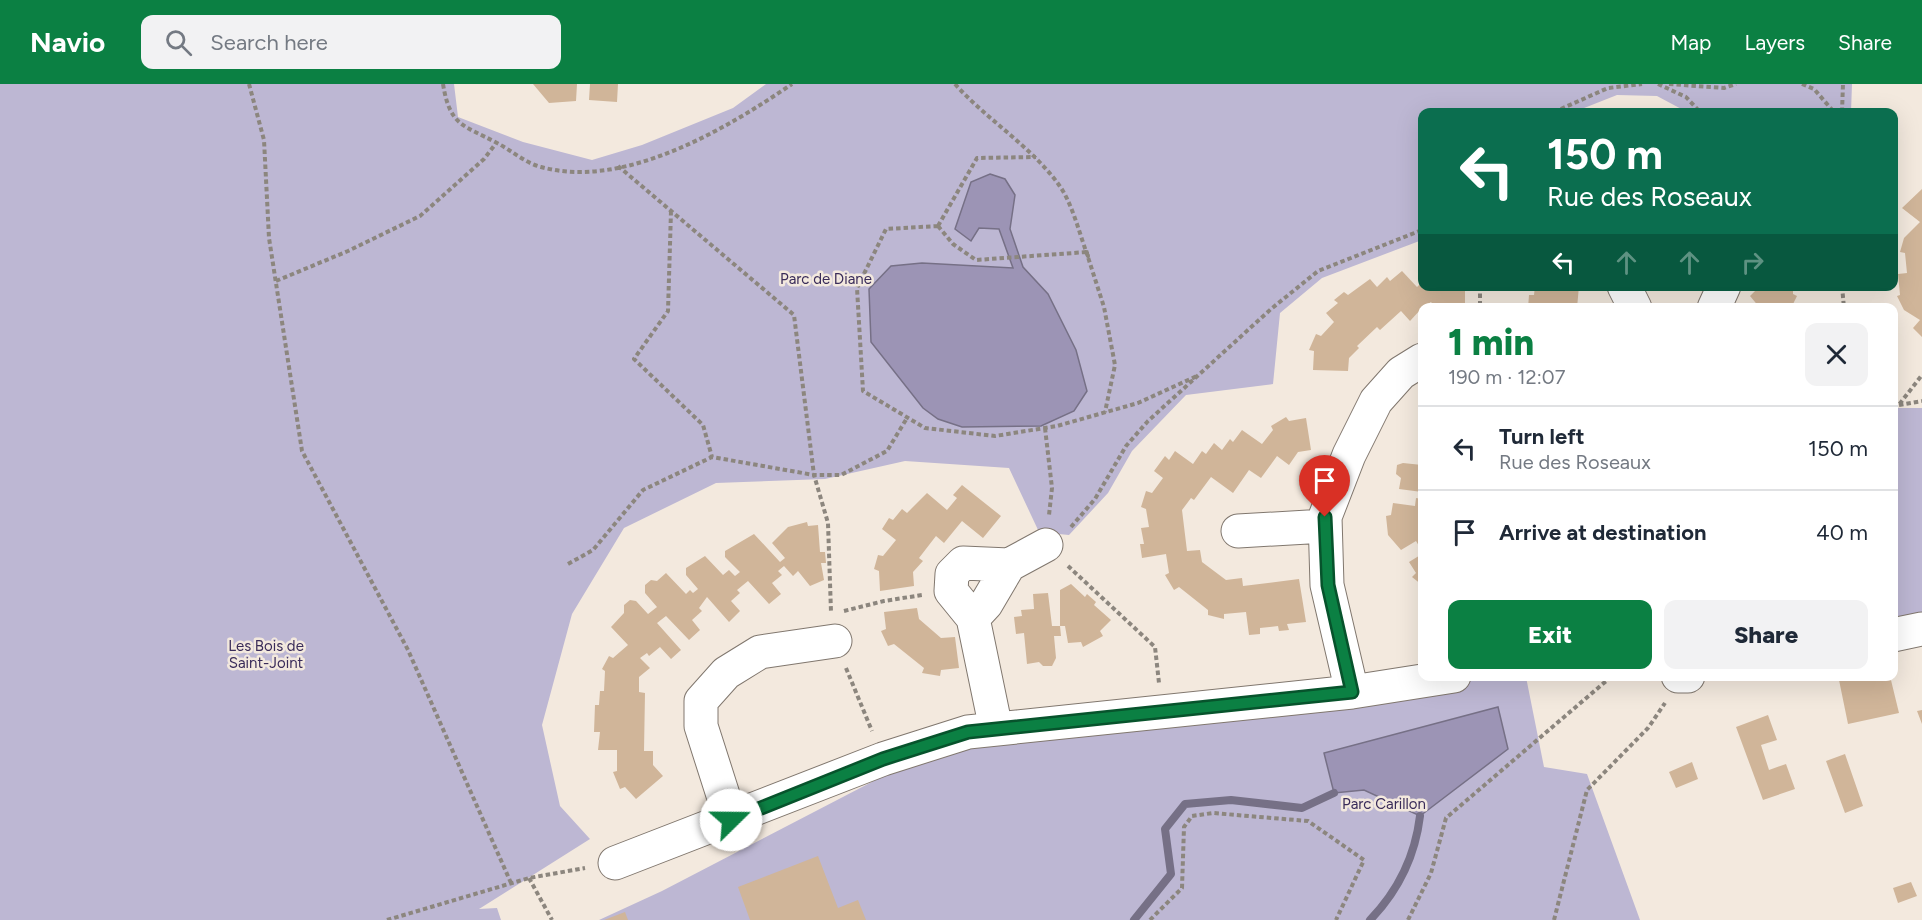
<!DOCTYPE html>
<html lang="en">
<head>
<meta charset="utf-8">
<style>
  body { margin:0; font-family:Figtree,sans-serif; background:#f2f2f3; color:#1f2937; height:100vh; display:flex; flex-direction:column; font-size:22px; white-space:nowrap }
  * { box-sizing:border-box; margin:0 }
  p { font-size:20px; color:#747a83 }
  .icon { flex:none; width:33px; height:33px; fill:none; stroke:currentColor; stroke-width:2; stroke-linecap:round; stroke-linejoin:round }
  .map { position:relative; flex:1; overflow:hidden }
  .panel { position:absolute; left:1418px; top:219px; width:480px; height:378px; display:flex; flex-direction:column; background:#fff; border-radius:12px; box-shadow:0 6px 24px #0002 }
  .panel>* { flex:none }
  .guide { position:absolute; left:1418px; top:24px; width:480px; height:183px; border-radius:12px; box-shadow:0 6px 24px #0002; background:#0b6e4f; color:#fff; overflow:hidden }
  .pin { position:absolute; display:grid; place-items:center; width:51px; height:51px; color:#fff; margin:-62px -26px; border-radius:50% 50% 50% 0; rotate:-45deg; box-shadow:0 0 6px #0007 }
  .pin .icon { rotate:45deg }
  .me { position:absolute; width:66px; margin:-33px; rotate:68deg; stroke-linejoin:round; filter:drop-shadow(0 0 4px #0008) }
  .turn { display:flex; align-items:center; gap:21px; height:126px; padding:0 30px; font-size:27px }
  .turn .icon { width:78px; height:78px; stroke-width:2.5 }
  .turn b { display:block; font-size:42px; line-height:51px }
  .lanes { display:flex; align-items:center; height:57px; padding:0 30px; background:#0003; justify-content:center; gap:30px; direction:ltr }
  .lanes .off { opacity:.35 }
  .round { display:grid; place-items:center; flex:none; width:63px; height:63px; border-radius:12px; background:#f2f2f3 }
  .summary { display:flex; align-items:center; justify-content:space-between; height:102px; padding:0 30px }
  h1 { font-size:36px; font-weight:800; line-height:45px; color:#0b8043 }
  .button { display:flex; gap:12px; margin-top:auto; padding:12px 30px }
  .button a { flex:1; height:69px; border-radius:12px; background:#0b8043; color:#fff; font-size:24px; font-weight:800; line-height:69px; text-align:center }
  .button a+a { background:#f2f2f3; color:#1f2937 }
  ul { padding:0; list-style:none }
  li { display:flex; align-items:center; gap:18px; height:84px; padding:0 30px; border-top:2px solid #e0e1e3 }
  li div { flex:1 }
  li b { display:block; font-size:22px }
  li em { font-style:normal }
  header { display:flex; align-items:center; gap:36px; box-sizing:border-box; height:84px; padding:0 30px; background:#0b8043; color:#fff }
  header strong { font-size:28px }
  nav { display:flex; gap:33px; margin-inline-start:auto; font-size:21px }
  .search { width:420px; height:54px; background:#f2f2f3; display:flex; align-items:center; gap:15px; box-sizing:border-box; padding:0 21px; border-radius:12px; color:#747a83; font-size:22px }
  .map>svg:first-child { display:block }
  .green { fill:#bdb7d3 }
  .water { fill:#9c94b5; stroke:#767086; stroke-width:1.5 }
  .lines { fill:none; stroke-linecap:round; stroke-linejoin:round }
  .stream { stroke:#767086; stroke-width:8 }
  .building { fill:#d0b599 }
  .street-casing { stroke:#80776e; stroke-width:35 }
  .path { stroke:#8c867e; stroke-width:4; stroke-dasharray:4.5 3; stroke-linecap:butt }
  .street { stroke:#fff; stroke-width:33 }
  .route-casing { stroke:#07532c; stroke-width:15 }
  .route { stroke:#0b8043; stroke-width:10 }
  .labels { text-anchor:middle; stroke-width:5; stroke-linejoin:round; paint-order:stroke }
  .park-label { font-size:15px; fill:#392b59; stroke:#f3e9de }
</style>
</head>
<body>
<header>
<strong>Navio</strong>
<div class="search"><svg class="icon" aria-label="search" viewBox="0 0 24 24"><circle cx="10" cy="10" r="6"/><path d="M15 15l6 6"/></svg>Search here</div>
<nav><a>Map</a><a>Layers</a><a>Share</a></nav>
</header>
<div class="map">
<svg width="1922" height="836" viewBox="0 0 1922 836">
  <rect width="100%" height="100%" fill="#f3e9de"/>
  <path class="green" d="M 0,0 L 454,0 L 458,33 L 523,58 L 592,76 L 642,61 L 733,24 L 766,0 L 1852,0 L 1851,28 L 1687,28 L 1657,12 L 1617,11 L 1574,28 L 1422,28 L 1422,156 L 1322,194 L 1280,229 L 1273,300 L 1186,311 L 1132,367 L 1108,409 L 1069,451 L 1039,448 L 1009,384 L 905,377 L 825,395 L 716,399 L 624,444 L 572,530 L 542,641 L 560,722 L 590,755 L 479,825 L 497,824 L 501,836 L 0,836 Z
    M 1893,324 L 1922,324 L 1922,529 L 1893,535 Z
    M 1454,592 L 1526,593 L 1544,683 L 1587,690 L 1640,836 L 599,836 L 662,807 L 968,648 Z"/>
  <path class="water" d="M 990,90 L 1005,95 L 1015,111 L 1010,145 L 1023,183 L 1048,210 L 1076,266 L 1087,307 L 1074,327 L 1041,342 L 962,343 L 938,335 L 923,324 L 871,258 L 869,205 L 891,182 L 922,179 L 1013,184 L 999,145 L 979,144 L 971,157 L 955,145 L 971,98 Z
    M 1498,623 L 1508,665 L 1420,732 L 1364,706 L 1334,709 L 1324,669 Z"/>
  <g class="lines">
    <path class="stream" d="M 1134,836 L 1171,790 L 1165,745 L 1185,720 L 1231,716 L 1302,724 L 1334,709
      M 1370,836 C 1399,806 1415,773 1420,732"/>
  </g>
  <path class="building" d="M 533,0 L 577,0 L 576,17 L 549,19 Z
    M 590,0 L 618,0 L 617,18 L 589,16 Z
    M 1922,105 L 1922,253 L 1913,244 L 1920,236 L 1904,226 L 1897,212 L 1900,211 L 1898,190 L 1907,189 L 1905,169 L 1900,168 L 1904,154 L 1920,138 L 1902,124 Z
    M 1402,187 L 1417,203 L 1422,198 L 1422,202 L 1465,202 L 1465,219 L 1436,224 L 1431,218 L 1422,224 L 1410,237 L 1401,227 L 1380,246 L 1377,243 L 1357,262 L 1359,264 L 1349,274 L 1348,287 L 1313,286 L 1314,267 L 1309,266 L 1316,250 L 1321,252 L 1334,238 L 1326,229 L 1338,219 L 1334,216 L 1344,208 L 1348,211 L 1370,195 L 1377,203 L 1387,193 L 1390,197 Z
    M 1535,202 L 1579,202 L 1577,224 L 1528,224 L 1529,211 L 1534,211 Z
    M 1760,202 L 1793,202 L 1793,210 L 1797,212 L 1791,224 L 1760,224 L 1750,212 Z
    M 1286,333 L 1289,337 L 1306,334 L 1311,366 L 1298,368 L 1289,381 L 1277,372 L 1261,394 L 1249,386 L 1233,409 L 1211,393 L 1194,416 L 1191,414 L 1182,426 L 1187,467 L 1200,466 L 1202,478 L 1226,496 L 1242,494 L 1243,502 L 1299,495 L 1306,538 L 1287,540 L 1289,546 L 1279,547 L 1278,542 L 1260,544 L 1260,550 L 1249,551 L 1246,528 L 1224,530 L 1224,535 L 1208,531 L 1208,526 L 1179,503 L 1174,506 L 1165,491 L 1169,489 L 1166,470 L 1142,474 L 1140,460 L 1144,460 L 1141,444 L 1149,443 L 1146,425 L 1141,423 L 1146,407 L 1152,409 L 1163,394 L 1154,387 L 1165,372 L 1169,376 L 1175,367 L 1193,380 L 1202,367 L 1206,370 L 1214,359 L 1222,366 L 1230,355 L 1233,358 L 1242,346 L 1262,360 L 1273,346 L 1271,342 Z
    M 1403,379 L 1422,381 L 1422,408 L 1399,405 L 1401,394 L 1396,390 L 1397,381 Z
    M 962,401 L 1001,432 L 983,454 L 962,437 L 944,459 L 936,452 L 919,474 L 923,477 L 913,488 L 914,502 L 880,507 L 879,487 L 874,485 L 878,471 L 883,472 L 896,456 L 882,445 L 889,434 L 893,436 L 902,425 L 907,429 L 927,409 L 947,426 L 957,414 L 953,411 Z
    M 1416,414 L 1422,415 L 1422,467 L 1416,457 L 1401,466 L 1388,451 L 1386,432 L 1391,431 L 1393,419 L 1415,422 Z
    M 807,438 L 808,442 L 818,441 L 820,468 L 825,468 L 826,479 L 821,479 L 824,496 L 810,502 L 798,487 L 793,492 L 784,482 L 778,487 L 782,491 L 772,499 L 781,510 L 769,520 L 748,497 L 737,506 L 740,509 L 731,517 L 740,527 L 729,538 L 707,513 L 699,524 L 702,527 L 692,536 L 700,546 L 689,556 L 666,532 L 657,539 L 681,566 L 671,575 L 660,563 L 649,572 L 647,569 L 640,574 L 650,584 L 639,593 L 639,608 L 645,609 L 644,667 L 653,667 L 653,681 L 663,692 L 636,715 L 625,703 L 620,705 L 613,688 L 617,687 L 617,666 L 598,666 L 600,648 L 594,648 L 595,621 L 599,621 L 600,607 L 604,607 L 605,587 L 602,585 L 609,572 L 613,574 L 628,561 L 611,543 L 624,529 L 624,521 L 630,516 L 636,517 L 648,530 L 657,523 L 645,509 L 645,501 L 651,496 L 657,497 L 666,489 L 686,510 L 690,506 L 693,509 L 698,505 L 686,491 L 686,484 L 705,472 L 723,491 L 729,486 L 735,492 L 740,488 L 725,473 L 725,467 L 754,450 L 780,478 L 785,474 L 772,459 L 788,443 Z
    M 1422,470 L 1422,501 L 1412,493 L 1416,489 L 1409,478 Z
    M 1071,500 L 1085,513 L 1087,510 L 1096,518 L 1094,521 L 1111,536 L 1100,547 L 1103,552 L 1083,563 L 1081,558 L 1068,559 L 1065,542 L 1060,542 L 1060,506 Z
    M 1048,509 L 1052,542 L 1060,542 L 1061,552 L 1054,552 L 1056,574 L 1052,582 L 1043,582 L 1039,578 L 1027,580 L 1024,549 L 1016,550 L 1014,533 L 1022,532 L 1021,526 L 1034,525 L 1033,510 Z
    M 917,524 L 919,535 L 941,554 L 955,553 L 959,584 L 941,586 L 940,592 L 922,589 L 924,584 L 894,560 L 888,562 L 881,547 L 886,545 L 884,528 Z
    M 1854,592 L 1890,592 L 1899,629 L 1848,640 L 1839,596 Z
    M 1922,626 L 1922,640 L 1917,627 Z
    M 1768,631 L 1777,656 L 1761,661 L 1769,686 L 1786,680 L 1795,705 L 1763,716 L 1736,643 Z
    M 1845,670 L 1863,722 L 1845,729 L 1826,677 Z
    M 1692,678 L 1698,695 L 1676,704 L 1669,688 Z
    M 818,772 L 838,824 L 858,816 L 866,836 L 750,836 L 738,803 Z
    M 1911,798 L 1917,812 L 1898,819 L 1893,804 Z
    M 625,828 L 628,836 L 604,836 Z"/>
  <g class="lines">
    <defs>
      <path id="street" d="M 1624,202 L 1635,224
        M 1714,224 L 1724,202
        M 1238,447 L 1325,442
        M 973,534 L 986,520 L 1009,481
        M 1893,551 L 1922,545
        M 1678,592 L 1688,592
        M 1352,608 L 1327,501 L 1325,433 L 1349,371 L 1376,317 L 1401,289 L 1422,276
        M 996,645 L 973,534 L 951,507 L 952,490 L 963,479 L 1009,481 L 1046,461
        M 731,736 L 701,642 L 701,617 L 726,589 L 760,568 L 835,557
        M 615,779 L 883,675 L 968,648 L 1352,608 L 1454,592"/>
    </defs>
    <use href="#street" class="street-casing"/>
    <path class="path" d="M 249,0 L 264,56 L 269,154 L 302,367 L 408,566 L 511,799
      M 443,0 C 450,43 464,41 497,59 C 511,66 525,79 541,83 C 624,106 726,45 792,0
      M 955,0 C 987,36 1030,61 1059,101 C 1072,119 1079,148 1087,170 L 1087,168 L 1088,172 L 1087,170 L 1104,223 L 1115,281 L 1105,328
      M 1658,0 L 1686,13 L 1700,28
      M 1669,0 L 1724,4 L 1736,0
      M 1802,0 L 1814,5 L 1834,28
      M 1554,28 L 1608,4 L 1642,0
      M 1842,28 L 1843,0
      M 618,82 L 794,231 L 814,391 L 828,439 L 831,528
      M 671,127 L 668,227 L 634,275 L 703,341 L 712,373
      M 938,142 L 886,145 L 857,204 L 863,307 L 925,344 L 995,352 L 1057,342 L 1138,319 L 1197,292
      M 938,142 L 953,160 L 976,176 L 1087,168
      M 938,142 L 977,74 L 1036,73
      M 276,197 L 348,167 L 420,132 L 484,75 L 497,58
      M 1480,202 L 1480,224
      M 1842,202 L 1844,224
      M 1899,321 L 1922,317
      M 1893,322 L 1898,322 L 1922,291
      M 1045,344 L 1052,404 L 1049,431
      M 1071,443 L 1095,415 L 1126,362 L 1148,337 L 1271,225 L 1318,187 L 1422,146
      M 568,480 L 593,466 L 643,406 L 712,373 L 814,391 L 841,391 L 887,367 L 907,334
      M 1068,482 L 1155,563 L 1159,599
      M 844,527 L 884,517 L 922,511
      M 846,584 L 872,647
      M 529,794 L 552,836
      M 387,836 L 529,794 L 585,784
      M 1150,836 L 1182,804 L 1184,743 L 1192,732 L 1213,729 L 1308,737 L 1364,776 L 1336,836
      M 1408,836 L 1431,789 L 1446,734 L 1612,592
      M 1554,836 L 1587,706 L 1648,644 L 1665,619"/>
    <use href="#street" class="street"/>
  </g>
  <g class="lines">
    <defs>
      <path id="route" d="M 731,736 L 883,675 L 968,648 L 1352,608 L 1328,501 L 1325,433"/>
    </defs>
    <use href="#route" class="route-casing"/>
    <use href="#route" class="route"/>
  </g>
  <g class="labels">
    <g class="park-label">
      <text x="826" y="200">Parc de Diane</text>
      <text x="266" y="567">Les Bois de<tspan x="266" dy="17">Saint-Joint</tspan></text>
      <text x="1384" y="725">Parc Carillon</text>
    </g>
  </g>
</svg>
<div class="pin" style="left:1325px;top:433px;background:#d93025"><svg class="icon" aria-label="arrive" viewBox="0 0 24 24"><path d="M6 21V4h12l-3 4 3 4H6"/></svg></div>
<svg class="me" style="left:731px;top:736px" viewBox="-20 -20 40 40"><circle r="19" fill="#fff"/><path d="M0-13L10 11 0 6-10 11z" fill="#0b8043"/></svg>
<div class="guide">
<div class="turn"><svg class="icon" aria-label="left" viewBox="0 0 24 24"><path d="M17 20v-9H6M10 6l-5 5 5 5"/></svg><div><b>150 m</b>Rue des Roseaux</div></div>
<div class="lanes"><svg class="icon" aria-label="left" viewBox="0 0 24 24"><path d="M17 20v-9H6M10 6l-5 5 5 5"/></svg><svg class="icon off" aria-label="ahead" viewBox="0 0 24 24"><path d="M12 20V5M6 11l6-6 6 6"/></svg><svg class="icon off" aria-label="ahead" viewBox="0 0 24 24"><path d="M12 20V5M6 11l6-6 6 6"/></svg><svg class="icon off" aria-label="right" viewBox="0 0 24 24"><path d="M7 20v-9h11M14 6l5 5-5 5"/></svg></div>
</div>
<section class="panel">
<div class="summary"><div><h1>1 min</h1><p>190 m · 12:07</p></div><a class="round"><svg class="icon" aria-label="close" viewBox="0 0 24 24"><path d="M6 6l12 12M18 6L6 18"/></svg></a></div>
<ul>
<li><svg class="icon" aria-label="left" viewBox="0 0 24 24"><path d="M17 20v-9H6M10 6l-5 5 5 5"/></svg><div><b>Turn left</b><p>Rue des Roseaux</p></div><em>150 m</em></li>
<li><svg class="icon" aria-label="arrive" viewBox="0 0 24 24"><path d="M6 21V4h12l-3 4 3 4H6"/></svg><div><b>Arrive at destination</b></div><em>40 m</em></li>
</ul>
<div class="button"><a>Exit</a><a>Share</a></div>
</section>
</div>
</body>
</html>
